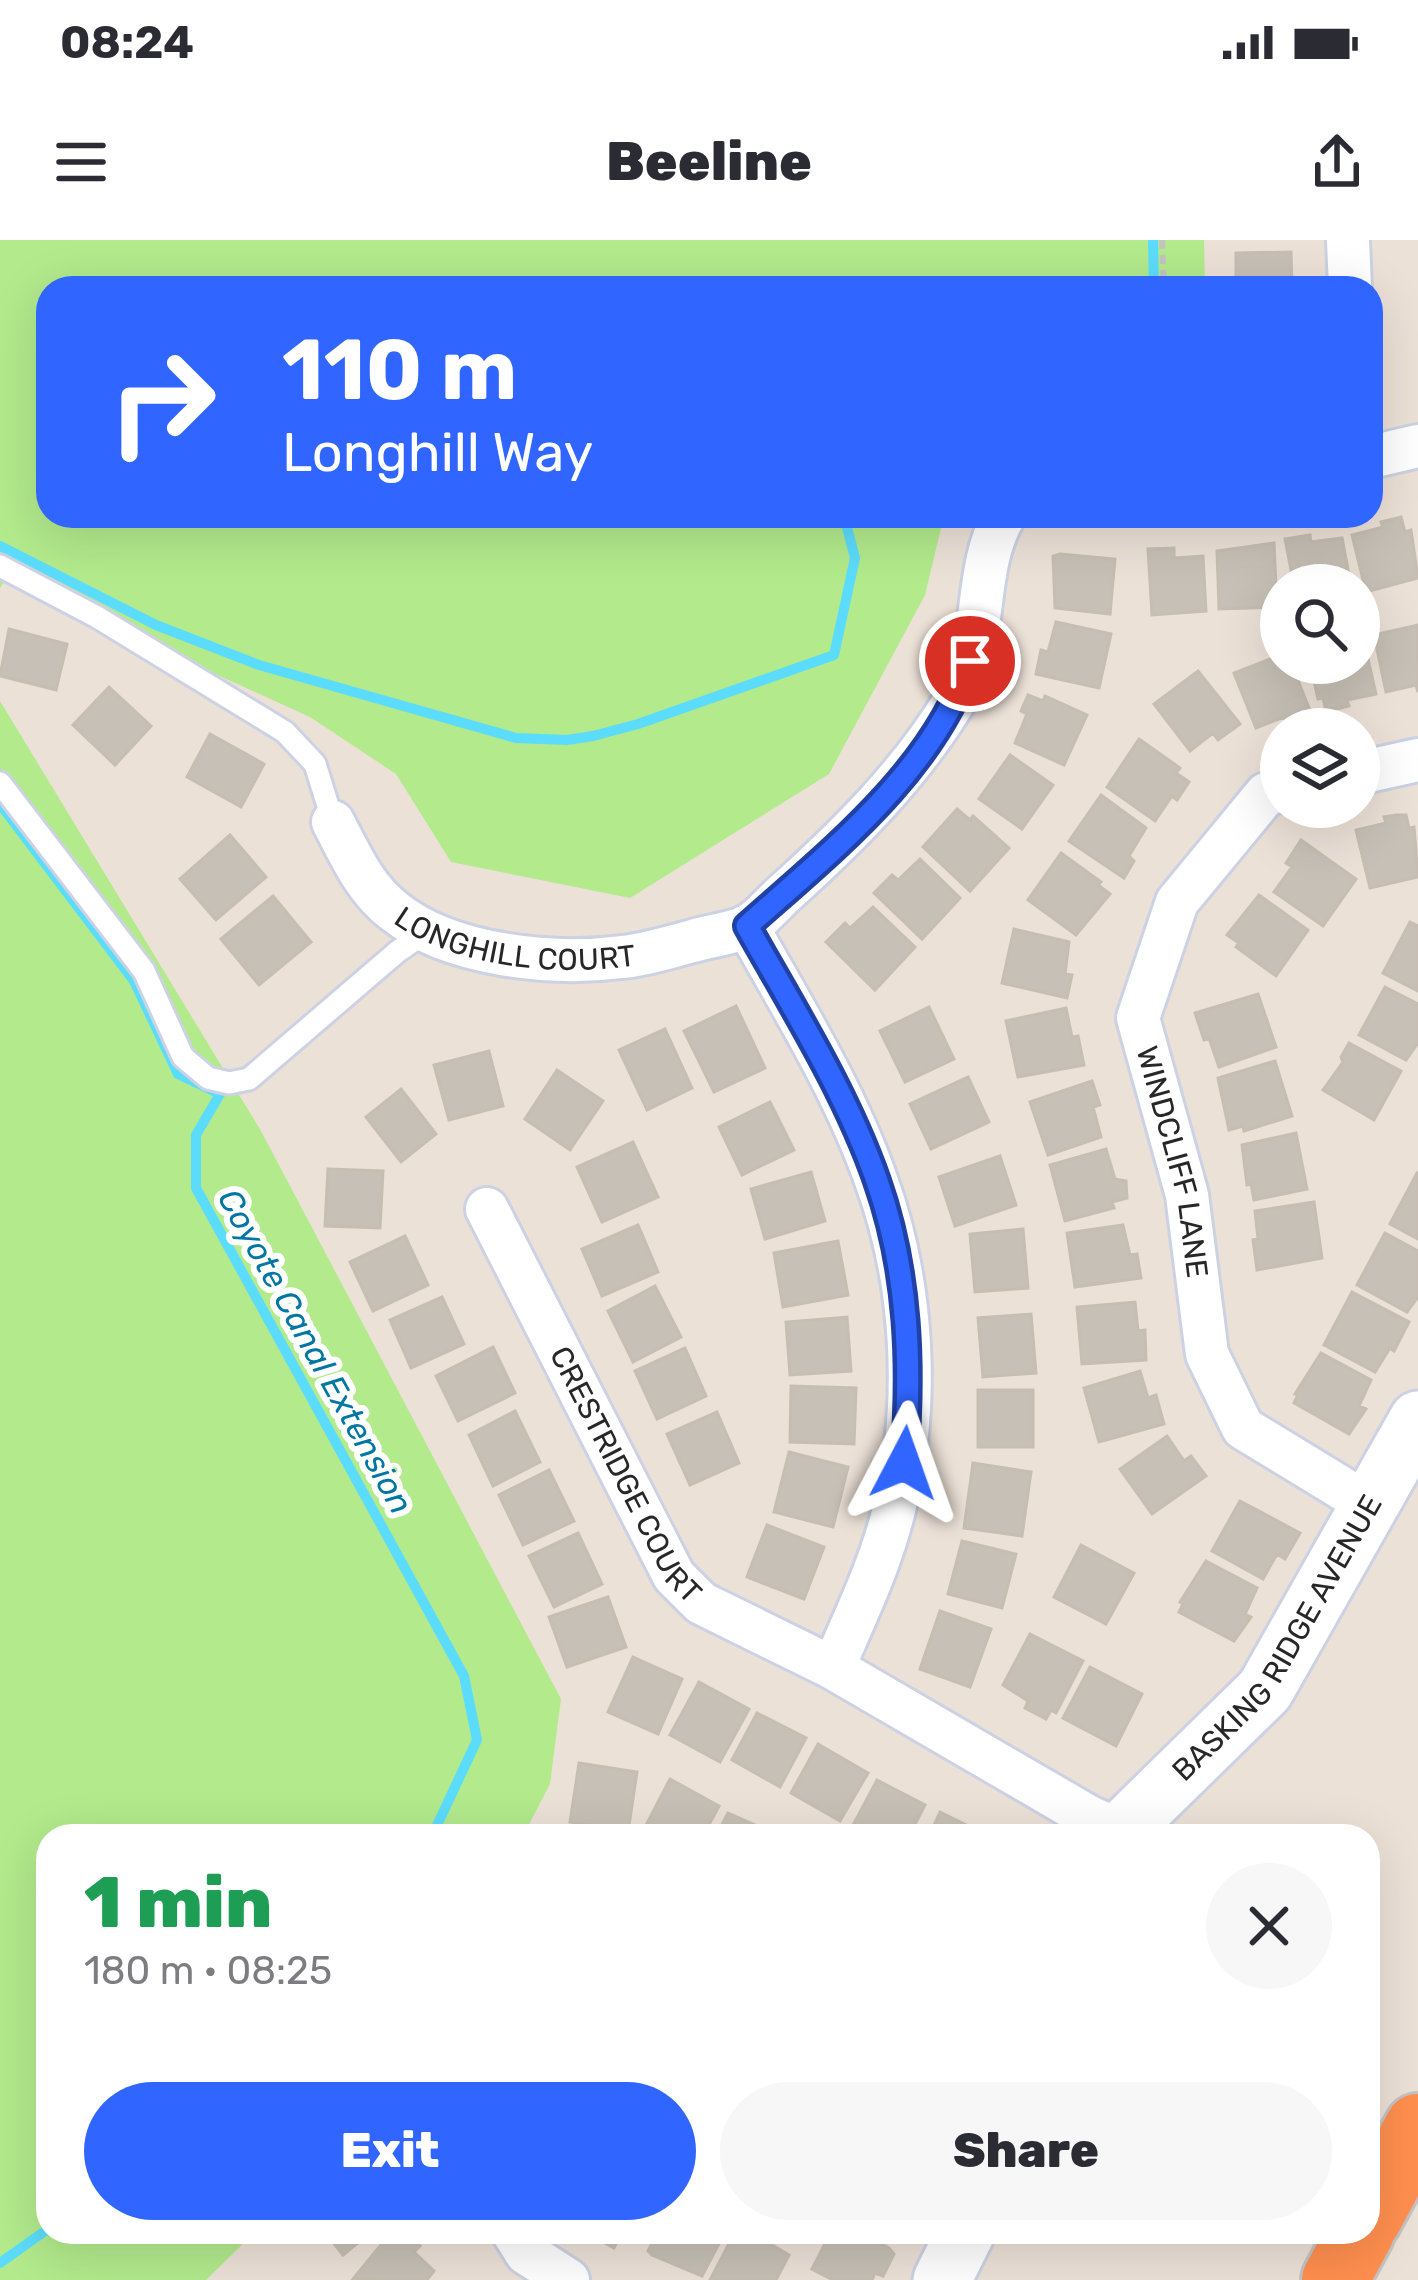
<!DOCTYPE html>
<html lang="en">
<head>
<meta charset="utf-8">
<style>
  body { margin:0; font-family:Rubik,sans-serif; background:#f7f7f7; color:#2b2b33; height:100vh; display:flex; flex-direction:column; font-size:45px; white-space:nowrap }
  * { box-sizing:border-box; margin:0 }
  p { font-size:39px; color:#7c7c81 }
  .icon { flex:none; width:66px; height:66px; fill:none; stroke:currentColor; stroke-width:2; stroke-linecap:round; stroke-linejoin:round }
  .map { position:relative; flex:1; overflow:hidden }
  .sheet { position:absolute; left:36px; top:1584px; width:1344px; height:420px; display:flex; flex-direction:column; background:#fff; border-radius:36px; box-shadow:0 12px 48px #0002 }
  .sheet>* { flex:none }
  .top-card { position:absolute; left:36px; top:36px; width:1347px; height:252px; border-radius:36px; box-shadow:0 12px 48px #0002; background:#3165ff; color:#fff; overflow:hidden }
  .tools { position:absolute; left:1260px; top:324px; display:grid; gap:24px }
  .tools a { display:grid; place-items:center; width:120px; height:120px; border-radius:50%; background:#fff; box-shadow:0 12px 48px #0002; font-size:60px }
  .pin { position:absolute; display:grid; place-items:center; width:102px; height:102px; color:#fff; margin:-51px; border:6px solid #fff; border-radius:50%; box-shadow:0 3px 12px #0007 }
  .me { position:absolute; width:132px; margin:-66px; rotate:4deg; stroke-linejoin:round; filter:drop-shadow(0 0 9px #0008) }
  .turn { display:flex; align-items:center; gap:42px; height:252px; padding:0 48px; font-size:54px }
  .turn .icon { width:156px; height:156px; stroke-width:2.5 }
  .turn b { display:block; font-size:84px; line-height:102px }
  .round { display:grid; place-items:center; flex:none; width:126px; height:126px; border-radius:63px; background:#f7f7f7 }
  .headline { display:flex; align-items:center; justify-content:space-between; height:204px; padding:0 48px }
  h1 { font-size:72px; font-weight:800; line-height:90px; color:#1e9e55 }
  .cta { display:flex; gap:24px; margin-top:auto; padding:24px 48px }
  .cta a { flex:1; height:138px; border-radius:72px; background:#3165ff; color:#fff; font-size:48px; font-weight:800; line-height:138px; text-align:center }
  .cta a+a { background:#f7f7f7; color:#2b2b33 }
  .status { display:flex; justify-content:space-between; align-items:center; height:84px; padding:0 60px; background:#fff; direction:ltr }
  .status svg { height:33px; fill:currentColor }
  header { display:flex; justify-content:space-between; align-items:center; height:156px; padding:0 48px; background:#fff; font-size:54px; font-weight:800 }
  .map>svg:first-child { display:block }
  .green { fill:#b2ea8c }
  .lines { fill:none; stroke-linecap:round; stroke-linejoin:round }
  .stream { stroke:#5cdcfc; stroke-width:10 }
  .building { fill:#c6c0b6; stroke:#c7beb1; stroke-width:3 }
  .lane-casing { stroke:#ccd2e3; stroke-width:27 }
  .street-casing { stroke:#ccd2e3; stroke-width:48 }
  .secondary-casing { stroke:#ccd2e3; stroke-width:63 }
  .highway-casing { stroke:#c3c3c3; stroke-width:72 }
  .path { stroke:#c3c3c3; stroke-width:6; stroke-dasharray:9 6; stroke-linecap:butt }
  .lane { stroke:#fff; stroke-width:21 }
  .street { stroke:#fff; stroke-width:42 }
  .secondary { stroke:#fff; stroke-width:57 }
  .highway { stroke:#ff8f4f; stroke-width:66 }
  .route-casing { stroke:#2042a6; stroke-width:30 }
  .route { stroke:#3165ff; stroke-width:21 }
  .labels { text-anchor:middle; stroke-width:12; stroke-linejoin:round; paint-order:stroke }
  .street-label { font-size:30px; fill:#272727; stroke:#fff }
  .water-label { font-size:33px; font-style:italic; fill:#0076a3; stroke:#fff }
</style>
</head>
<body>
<div class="status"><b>08:24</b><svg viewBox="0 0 49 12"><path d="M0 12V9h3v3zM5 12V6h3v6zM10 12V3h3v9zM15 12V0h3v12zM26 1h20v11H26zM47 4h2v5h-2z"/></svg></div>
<header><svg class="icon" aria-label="menu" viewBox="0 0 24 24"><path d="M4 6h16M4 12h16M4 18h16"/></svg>Beeline<svg class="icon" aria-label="share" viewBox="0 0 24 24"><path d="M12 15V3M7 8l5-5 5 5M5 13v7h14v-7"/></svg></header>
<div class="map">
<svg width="1418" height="2040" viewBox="0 0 1418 2040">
  <rect width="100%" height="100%" fill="#ece1d7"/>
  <path class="green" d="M 0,0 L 1204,0 L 1205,48 L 48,48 L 48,276 L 944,276 L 925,355 L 829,534 L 630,658 L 451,622 L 396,534 L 310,477 L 6,339 L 0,348 Z
    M 0,461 L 261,891 L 561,1459 L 550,1544 L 523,1596 L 48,1596 L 48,1992 L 255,1992 L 206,2040 L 0,2040 Z"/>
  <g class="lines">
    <path class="stream" d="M 1153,0 L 1154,48
      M 0,306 L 156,385 L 259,425 L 516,498 L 567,500 L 593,496 L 638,484 L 834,415 L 855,318 L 844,276
      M 0,564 L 134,741 L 178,834 L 220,854 L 196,895 L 196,948 L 464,1436 L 477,1500 L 432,1596
      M 0,2023 L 48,1989"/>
  </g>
  <path class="building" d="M 1291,12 L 1292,48 L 1236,48 L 1236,13 Z
    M 1401,277 L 1405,292 L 1411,290 L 1418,338 L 1366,352 L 1352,295 L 1383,287 L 1381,282 Z
    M 1310,295 L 1311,302 L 1342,298 L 1351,345 L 1294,345 L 1285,299 Z
    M 1274,303 L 1277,367 L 1219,369 L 1217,311 Z
    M 1174,308 L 1174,318 L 1203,316 L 1206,371 L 1152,375 L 1148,309 Z
    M 1060,314 L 1115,319 L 1110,374 L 1055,368 L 1053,316 Z
    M 1056,382 L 1111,394 L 1099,448 L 1036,434 L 1041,410 L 1048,412 Z
    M 1418,385 L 1418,452 L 1416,445 L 1386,452 L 1374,395 Z
    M 9,389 L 67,404 L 56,450 L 0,436 Z
    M 1363,397 L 1376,454 L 1347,460 L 1349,466 L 1326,472 L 1323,458 L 1318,459 L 1310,423 L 1359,423 L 1359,398 Z
    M 1281,415 L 1281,423 L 1291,423 L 1311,473 L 1286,483 L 1284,477 L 1256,488 L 1234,433 Z
    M 1198,431 L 1240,484 L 1218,500 L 1213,493 L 1190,511 L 1154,464 Z
    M 109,447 L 151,486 L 115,525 L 73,485 Z
    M 1028,455 L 1043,461 L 1045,456 L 1087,475 L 1064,525 L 1015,503 L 1027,474 L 1021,471 Z
    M 210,494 L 264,524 L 241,567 L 187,537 Z
    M 1139,499 L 1180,528 L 1176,533 L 1189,542 L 1177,560 L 1172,556 L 1155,581 L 1107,547 Z
    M 1010,515 L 1053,545 L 1022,589 L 979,559 Z
    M 1101,555 L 1146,588 L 1129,616 L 1134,621 L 1124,638 L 1069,601 Z
    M 957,569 L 970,580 L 973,576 L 1009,608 L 970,651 L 923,607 Z
    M 1396,575 L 1406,575 L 1409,588 L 1414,587 L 1418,637 L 1370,648 L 1356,590 L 1386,583 L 1384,577 Z
    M 230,595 L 266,637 L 216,680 L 180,639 Z
    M 1301,600 L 1356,639 L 1323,686 L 1274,652 L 1292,627 L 1286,623 Z
    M 1061,613 L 1101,642 L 1098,645 L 1110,654 L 1076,695 L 1028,660 Z
    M 920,619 L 960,658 L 922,699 L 874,653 L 892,635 L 898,640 Z
    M 1259,655 L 1308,690 L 1276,736 L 1236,707 L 1239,703 L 1227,695 Z
    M 273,656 L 311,702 L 259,745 L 221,699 Z
    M 873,667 L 915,707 L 875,750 L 826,702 L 845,683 L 850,688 Z
    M 1410,682 L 1418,686 L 1418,751 L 1383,733 Z
    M 1014,689 L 1069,702 L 1065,734 L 1072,735 L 1067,758 L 1002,743 Z
    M 1385,747 L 1418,764 L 1418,803 L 1406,820 L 1359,795 Z
    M 1258,754 L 1276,807 L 1219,827 L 1209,798 L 1204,800 L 1195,773 Z
    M 736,766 L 765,828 L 714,852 L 684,791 Z
    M 929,767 L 954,819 L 905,842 L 880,791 Z
    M 1066,768 L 1072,797 L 1078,796 L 1084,825 L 1018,837 L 1006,781 Z
    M 665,789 L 692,848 L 647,870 L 619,810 Z
    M 1349,803 L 1401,831 L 1374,880 L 1323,850 L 1343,822 L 1341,817 Z
    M 489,811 L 503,866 L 449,880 L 434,825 Z
    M 1275,821 L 1292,876 L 1244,891 L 1243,886 L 1229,890 L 1218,838 Z
    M 557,830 L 603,861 L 570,910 L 525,879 Z
    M 968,837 L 989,882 L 931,909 L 910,864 Z
    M 1092,841 L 1100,865 L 1093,867 L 1101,897 L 1048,915 L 1030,862 Z
    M 401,849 L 436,894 L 401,922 L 366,877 Z
    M 770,862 L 794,910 L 742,935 L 719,887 Z
    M 1296,893 L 1307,949 L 1254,960 L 1251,944 L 1247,945 L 1242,905 Z
    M 633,902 L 658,957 L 602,982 L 577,927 Z
    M 1106,909 L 1115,939 L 1126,941 L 1127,958 L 1112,962 L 1114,968 L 1065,981 L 1050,925 Z
    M 1000,916 L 1016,965 L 955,986 L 939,937 Z
    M 328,929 L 383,931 L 380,988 L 325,986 Z
    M 811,932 L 825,981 L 765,999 L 751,949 Z
    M 1417,933 L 1418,934 L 1418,999 L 1390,984 Z
    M 1314,962 L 1322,1018 L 1257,1030 L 1253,1000 L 1258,999 L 1255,971 Z
    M 638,985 L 658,1032 L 602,1056 L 582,1009 Z
    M 1123,985 L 1130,1015 L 1137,1014 L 1141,1038 L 1075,1047 L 1067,993 Z
    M 1023,989 L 1028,1048 L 975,1052 L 970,994 Z
    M 1385,993 L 1418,1011 L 1418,1057 L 1407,1072 L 1357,1045 Z
    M 405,996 L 428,1045 L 373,1071 L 350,1022 Z
    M 838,1001 L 848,1055 L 783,1067 L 774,1013 Z
    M 655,1046 L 681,1097 L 633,1122 L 608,1071 Z
    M 1352,1052 L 1409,1082 L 1394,1111 L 1390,1108 L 1375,1132 L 1324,1105 Z
    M 442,1057 L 464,1104 L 411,1128 L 390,1080 Z
    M 1135,1062 L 1138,1091 L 1145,1090 L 1146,1120 L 1082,1124 L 1077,1067 Z
    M 1031,1074 L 1036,1133 L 983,1137 L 978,1078 Z
    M 847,1077 L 851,1131 L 790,1135 L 786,1082 Z
    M 493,1107 L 515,1153 L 458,1181 L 436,1136 Z
    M 685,1108 L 706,1156 L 657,1179 L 635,1131 Z
    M 1321,1113 L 1371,1140 L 1359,1166 L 1366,1169 L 1349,1194 L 1294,1163 L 1298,1155 L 1295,1154 Z
    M 1140,1131 L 1148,1158 L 1156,1155 L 1164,1184 L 1099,1202 L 1084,1148 Z
    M 791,1146 L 856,1148 L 854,1204 L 790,1202 Z
    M 978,1150 L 1033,1150 L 1033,1207 L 978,1207 Z
    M 515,1171 L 540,1222 L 493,1246 L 469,1195 Z
    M 717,1172 L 739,1223 L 690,1245 L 667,1194 Z
    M 1167,1196 L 1184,1221 L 1191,1216 L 1206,1236 L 1152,1274 L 1120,1229 Z
    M 789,1212 L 848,1227 L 833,1287 L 774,1272 Z
    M 973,1223 L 1031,1232 L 1022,1296 L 964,1288 Z
    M 549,1230 L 574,1281 L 523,1305 L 499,1255 Z
    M 1240,1261 L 1300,1293 L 1285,1319 L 1277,1314 L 1263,1339 L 1212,1311 Z
    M 767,1285 L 824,1307 L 804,1359 L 747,1337 Z
    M 578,1293 L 602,1344 L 554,1367 L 529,1316 Z
    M 962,1301 L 1016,1314 L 1002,1368 L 948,1354 Z
    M 1081,1305 L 1134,1333 L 1106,1384 L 1054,1357 Z
    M 1206,1321 L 1257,1348 L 1245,1374 L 1251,1377 L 1234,1401 L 1179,1372 L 1183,1364 L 1180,1362 Z
    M 608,1357 L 626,1407 L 567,1427 L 549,1377 Z
    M 940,1371 L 991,1389 L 970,1447 L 920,1429 Z
    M 1030,1394 L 1083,1421 L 1056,1473 L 1051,1470 L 1046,1479 L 1025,1468 L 1028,1461 L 1003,1445 Z
    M 633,1417 L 682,1439 L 658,1494 L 608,1472 Z
    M 1090,1427 L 1142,1454 L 1116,1506 L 1063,1478 Z
    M 699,1442 L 749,1469 L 720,1522 L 670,1495 Z
    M 757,1473 L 806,1498 L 780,1547 L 732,1520 Z
    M 818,1504 L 868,1533 L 840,1581 L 791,1553 Z
    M 579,1523 L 637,1532 L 628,1592 L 570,1582 Z
    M 670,1539 L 719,1566 L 703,1596 L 644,1596 L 643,1591 Z
    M 877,1540 L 925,1565 L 909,1596 L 870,1596 L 852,1587 Z
    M 940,1572 L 989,1596 L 929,1596 Z
    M 728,1573 L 762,1588 L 772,1596 L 716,1596 Z
    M 325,1992 L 371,1992 L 343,2015 Z
    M 399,1992 L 420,2006 L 414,2012 L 434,2031 L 427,2040 L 353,2039 L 390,1994 L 395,1997 Z
    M 584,1992 L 622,1992 L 614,2008 Z
    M 658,1992 L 725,1992 L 702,2036 L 652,2015 L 648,2011 Z
    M 735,1992 L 754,1994 L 789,2015 L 776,2040 L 710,2040 Z
    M 831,1992 L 859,1992 L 889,2008 L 894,2014 L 883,2036 L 875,2033 L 872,2040 L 833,2040 L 812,2029 Z"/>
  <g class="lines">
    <defs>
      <path id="lane" d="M 0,326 L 97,377 L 285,492 L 315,524 L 333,582
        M 0,543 L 144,731 L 183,817 L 208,838 L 229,843 L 249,839 L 397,712 L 426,692"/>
      <g id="street">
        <path d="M 1348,0 L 1350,48"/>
        <path d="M 1371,217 L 1418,206"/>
        <path d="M 1359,533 L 1418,520"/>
        <path id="s1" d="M 1281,551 L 1266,554 L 1177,662 L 1138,778 L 1187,955 L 1207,1114 L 1243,1188 L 1371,1266"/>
        <path id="s2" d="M 333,582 C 350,614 364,648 394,671 C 450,716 553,726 622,717 C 645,715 669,707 693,701 C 709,696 730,694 746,687 C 760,680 774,662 787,651 C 850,594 911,533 955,460 C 989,404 972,331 1004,276"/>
        <path d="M 747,686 C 793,768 845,852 876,940 C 913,1041 920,1161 895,1265 C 882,1322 856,1375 833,1428"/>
        <path id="s3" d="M 487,969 L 674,1336 L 701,1363 L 833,1428 L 1089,1577 L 1119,1590"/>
        <path d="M 513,1992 L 526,2013 L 568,2040"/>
      </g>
      <g id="secondary">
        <path id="s4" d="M 1116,1596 L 1265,1450 L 1418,1180"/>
        <path d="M 942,2040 L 966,1992"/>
      </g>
      <path id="highway" d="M 1368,1979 L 1418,1887
        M 1335,2040 L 1361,1992"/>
    </defs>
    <use href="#lane" class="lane-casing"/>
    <use href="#street" class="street-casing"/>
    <use href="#secondary" class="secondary-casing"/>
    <use href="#highway" class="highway-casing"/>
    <path class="path" d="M 1162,0 L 1164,48"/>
    <use href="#lane" class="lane"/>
    <use href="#street" class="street"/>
    <use href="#secondary" class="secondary"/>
    <use href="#highway" class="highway"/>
  </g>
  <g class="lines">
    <defs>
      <path id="route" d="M 904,1223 C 912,1128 909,1032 877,941 C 846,852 793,768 747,686 C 830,612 935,530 970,421"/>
    </defs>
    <use href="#route" class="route-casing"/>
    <use href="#route" class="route"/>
  </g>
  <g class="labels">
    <g class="street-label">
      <text dy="10" stroke="none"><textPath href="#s2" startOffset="237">LONGHILL COURT</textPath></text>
      <text dy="10" stroke="none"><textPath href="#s1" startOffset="426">WINDCLIFF LANE</textPath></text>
      <text dy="10" stroke="none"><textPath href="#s3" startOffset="300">CRESTRIDGE COURT</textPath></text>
      <text dy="10" stroke="none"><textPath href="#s4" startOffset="258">BASKING RIDGE AVENUE</textPath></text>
    </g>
    <g class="water-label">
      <text transform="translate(316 1111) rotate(61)" y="12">Coyote Canal Extension</text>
    </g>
  </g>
</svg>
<div class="tools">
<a><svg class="icon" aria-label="search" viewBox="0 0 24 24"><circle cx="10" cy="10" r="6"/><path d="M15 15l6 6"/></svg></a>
<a><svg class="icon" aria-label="layers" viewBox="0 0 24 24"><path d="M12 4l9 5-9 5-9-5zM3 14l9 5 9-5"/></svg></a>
</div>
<div class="pin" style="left:970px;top:421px;background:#d93025"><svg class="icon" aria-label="arrive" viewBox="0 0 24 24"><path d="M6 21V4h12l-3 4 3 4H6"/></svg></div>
<svg class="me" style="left:904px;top:1223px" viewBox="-20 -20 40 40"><path d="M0-17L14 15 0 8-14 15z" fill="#3165ff" stroke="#fff" stroke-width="4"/></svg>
<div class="top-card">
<div class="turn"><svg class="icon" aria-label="right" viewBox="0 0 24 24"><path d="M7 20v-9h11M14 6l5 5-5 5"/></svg><div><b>110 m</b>Longhill Way</div></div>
</div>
<section class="sheet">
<div class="headline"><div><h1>1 min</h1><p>180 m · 08:25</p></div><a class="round"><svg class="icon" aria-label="close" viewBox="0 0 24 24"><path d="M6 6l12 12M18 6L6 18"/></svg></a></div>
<div class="cta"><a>Exit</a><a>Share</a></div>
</section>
</div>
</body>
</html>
